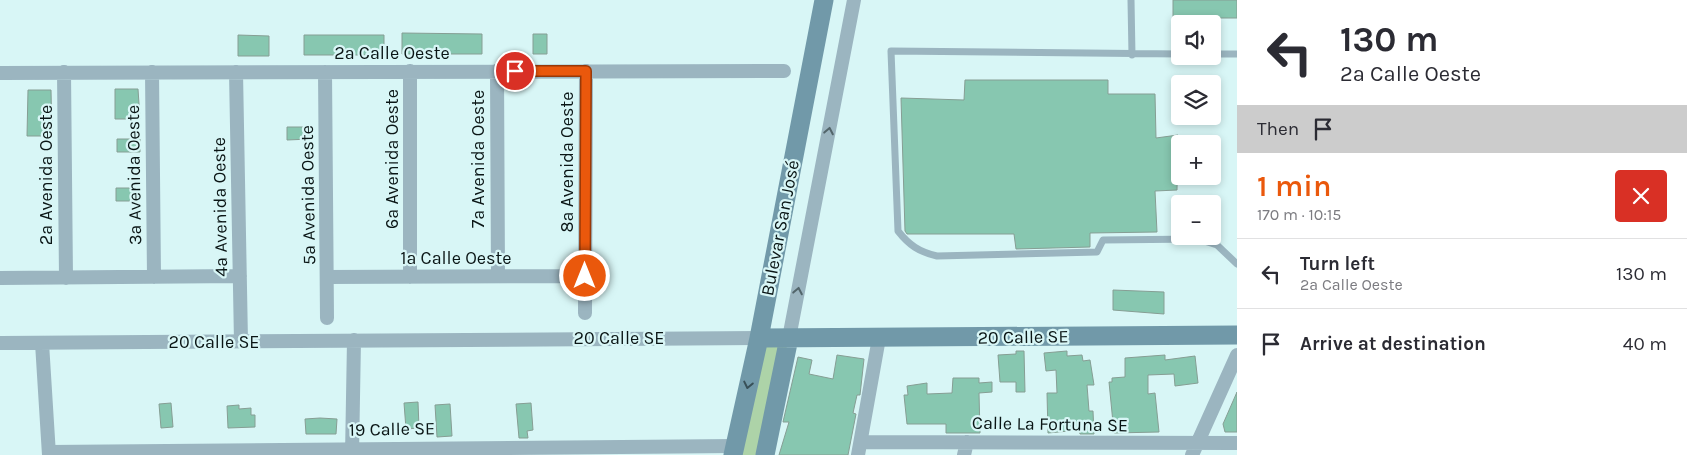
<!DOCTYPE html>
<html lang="en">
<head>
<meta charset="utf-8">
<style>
  body { margin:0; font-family:Karla,sans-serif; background:#f2f2f3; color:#2b2b33; height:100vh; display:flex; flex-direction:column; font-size:19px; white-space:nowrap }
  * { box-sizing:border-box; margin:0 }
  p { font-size:16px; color:#7c7c81 }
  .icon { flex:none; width:28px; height:28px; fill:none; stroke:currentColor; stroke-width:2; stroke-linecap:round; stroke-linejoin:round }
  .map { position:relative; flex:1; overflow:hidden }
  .side { display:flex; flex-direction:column; background:#fff; width:450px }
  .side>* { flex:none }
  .top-card { background:#fff; color:#2b2b33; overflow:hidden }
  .tools { position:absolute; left:1171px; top:15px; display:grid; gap:10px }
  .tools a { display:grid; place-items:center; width:50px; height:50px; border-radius:5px; background:#fff; box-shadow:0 2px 8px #0003; font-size:25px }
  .pin { position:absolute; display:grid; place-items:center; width:42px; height:42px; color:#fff; margin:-21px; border:2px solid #fff; border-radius:50%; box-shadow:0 1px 5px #0007 }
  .me { position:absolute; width:55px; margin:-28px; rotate:0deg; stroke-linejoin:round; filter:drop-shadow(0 0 4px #0008) }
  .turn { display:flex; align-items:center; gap:18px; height:105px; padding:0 20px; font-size:22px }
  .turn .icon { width:65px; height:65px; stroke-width:2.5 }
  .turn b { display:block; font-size:35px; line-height:42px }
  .then { display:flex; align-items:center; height:48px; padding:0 20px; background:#0003; gap:10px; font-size:19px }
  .round { display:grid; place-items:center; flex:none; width:52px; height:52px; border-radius:5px; background:#f2f2f3 }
  .headline { display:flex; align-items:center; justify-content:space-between; height:85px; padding:0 20px }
  h1 { font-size:30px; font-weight:600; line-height:38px; color:#ea580c }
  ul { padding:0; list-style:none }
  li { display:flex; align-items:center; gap:15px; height:70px; padding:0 20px; border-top:1px solid #e1e1e2 }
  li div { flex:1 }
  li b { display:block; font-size:19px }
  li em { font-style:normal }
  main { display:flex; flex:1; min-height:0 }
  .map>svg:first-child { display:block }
  .green { fill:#add3a8 }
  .building { fill:#87c7b0; stroke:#869e94 }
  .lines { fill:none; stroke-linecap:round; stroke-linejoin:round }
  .lane { stroke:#9bb5c0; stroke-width:7 }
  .street { stroke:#9bb5c0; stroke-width:14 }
  .secondary { stroke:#7199a9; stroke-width:19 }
  .oneway { stroke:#52656a }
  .oneway2 { stroke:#385058 }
  .route-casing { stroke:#983908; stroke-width:12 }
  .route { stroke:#ea580c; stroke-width:9 }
  .labels { text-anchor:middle; stroke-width:4.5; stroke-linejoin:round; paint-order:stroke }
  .street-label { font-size:18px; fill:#0a1515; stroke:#d8f6f6 }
</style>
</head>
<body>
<main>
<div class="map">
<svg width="1237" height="455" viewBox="0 0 1237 455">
  <rect width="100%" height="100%" fill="#d8f6f6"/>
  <path class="green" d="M 760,339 L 789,339 L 756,455 L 729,455 Z"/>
  <path class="building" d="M 1173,0 L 1237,0 L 1237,18 L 1173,18 Z
    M 402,33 L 482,34 L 482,54 L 402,54 Z
    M 533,34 L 547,34 L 547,54 L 533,54 Z
    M 238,35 L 269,36 L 269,56 L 238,56 Z
    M 304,35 L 384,35 L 384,55 L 304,55 Z
    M 965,80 L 1108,80 L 1108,94 L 1155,94 L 1156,138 L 1178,135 L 1177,190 L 1155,191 L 1157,232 L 1090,233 L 1090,247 L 1016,249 L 1014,234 L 907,234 L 905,231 L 901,98 L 964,100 Z
    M 115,89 L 138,89 L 140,119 L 115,119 Z
    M 28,90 L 51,90 L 52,136 L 27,136 Z
    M 287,127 L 310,127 L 310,139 L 287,140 Z
    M 117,139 L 140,139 L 140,152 L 117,152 Z
    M 116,188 L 139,188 L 139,201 L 116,201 Z
    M 1113,290 L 1164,292 L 1164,314 L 1113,310 Z
    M 1016,351 L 1024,351 L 1025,392 L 1016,392 L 1016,382 L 1000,382 L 998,355 L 1016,354 Z
    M 1067,351 L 1067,356 L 1082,355 L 1083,361 L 1090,360 L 1094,385 L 1087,385 L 1089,411 L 1093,411 L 1094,434 L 1080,434 L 1079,430 L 1048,433 L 1047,393 L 1057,393 L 1056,370 L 1046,371 L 1044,353 Z
    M 837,355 L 864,359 L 860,395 L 857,395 L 853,413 L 856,414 L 848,455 L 779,455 L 789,422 L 783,422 L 798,357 L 812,360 L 809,374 L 833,379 Z
    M 1165,355 L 1165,360 L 1195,356 L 1198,383 L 1175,386 L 1174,374 L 1148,375 L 1148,394 L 1155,393 L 1159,432 L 1114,433 L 1109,382 L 1112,382 L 1112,378 L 1125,377 L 1125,358 Z
    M 953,378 L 979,378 L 979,383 L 992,382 L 992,392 L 979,393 L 980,433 L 946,433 L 946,424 L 907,424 L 904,395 L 908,395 L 907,386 L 927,383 L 927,394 L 952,393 Z
    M 1237,392 L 1237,432 L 1225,432 L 1223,424 Z
    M 418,402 L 419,428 L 406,429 L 404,403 Z
    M 171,403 L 173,427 L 161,428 L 159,404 Z
    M 531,403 L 533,430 L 527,431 L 528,438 L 519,438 L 516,404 Z
    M 450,404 L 452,436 L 437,437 L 435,405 Z
    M 239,405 L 239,409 L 251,408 L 251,415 L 255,415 L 255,427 L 228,428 L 227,406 Z
    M 320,418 L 337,419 L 336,434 L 306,434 L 305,419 Z"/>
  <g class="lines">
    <path class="lane" d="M 1131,0 L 1132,55
      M 1180,54 L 891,51 L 898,231 C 909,245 919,252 937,256 L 1097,252 L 1103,240 L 1198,239 L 1217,245 L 1237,264
      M 1212,54 L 1237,54"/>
    <path class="street" d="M 410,71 L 410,277
      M 497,71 L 498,276
      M 64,72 L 66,278
      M 152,72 L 154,277
      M 236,72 L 241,342
      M 325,72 L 327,318
      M 0,73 L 784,71
      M 327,277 L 585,276
      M 0,278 L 240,276
      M 585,313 L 586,71
      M 789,338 L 854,0
      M 0,343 L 759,338
      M 42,343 L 49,455
      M 862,442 L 1237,443
      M 49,452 L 735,446
      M 352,455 L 354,340
      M 858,455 L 879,338
      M 964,455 L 967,442
      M 1192,455 L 1237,355"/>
    <path class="secondary" d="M 759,338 L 1237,335
      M 733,455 L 759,338 L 824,0
      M 765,455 L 789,338"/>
  </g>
  <defs><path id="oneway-chevron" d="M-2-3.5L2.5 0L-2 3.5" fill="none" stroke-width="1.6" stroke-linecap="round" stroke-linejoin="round" transform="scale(1.25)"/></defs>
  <g class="oneway">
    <use href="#oneway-chevron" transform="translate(829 131) rotate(-79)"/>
    <use href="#oneway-chevron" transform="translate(798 291) rotate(-79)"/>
  </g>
  <use class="oneway2" href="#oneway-chevron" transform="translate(748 385) rotate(102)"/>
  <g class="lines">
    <defs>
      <path id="route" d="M 515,71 L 586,71 L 585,276"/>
    </defs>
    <use href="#route" class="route-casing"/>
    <use href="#route" class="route"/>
  </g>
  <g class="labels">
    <g class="street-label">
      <text x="392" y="59">2a Calle Oeste</text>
      <text transform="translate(392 159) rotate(-90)" y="6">6a Avenida Oeste</text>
      <text transform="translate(478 159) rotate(-90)" y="6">7a Avenida Oeste</text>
      <text transform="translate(567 162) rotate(-90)" y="6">8a Avenida Oeste</text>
      <text transform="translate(46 175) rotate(-90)" y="6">2a Avenida Oeste</text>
      <text transform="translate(134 175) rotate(-91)" y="6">3a Avenida Oeste</text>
      <text transform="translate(308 195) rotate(-91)" y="6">5a Avenida Oeste</text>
      <text transform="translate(220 207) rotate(-91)" y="6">4a Avenida Oeste</text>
      <text transform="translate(780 228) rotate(-79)" y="6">Bulevar San José</text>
      <text x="456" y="264">1a Calle Oeste</text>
      <text transform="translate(1023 337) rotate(-1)" y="6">20 Calle SE</text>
      <text x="619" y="344">20 Calle SE</text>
      <text x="214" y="348">20 Calle SE</text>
      <text transform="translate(1050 424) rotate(1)" y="6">Calle La Fortuna SE</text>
      <text transform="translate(392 429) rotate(-1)" y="6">19 Calle SE</text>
    </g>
  </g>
</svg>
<div class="tools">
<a><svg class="icon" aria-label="sound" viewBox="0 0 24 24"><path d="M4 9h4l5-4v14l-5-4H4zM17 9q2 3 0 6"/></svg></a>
<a><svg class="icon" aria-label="layers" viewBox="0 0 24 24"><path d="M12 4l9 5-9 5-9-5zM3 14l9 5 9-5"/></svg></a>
<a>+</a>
<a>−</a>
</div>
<div class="pin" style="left:515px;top:71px;background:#d93025"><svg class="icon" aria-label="arrive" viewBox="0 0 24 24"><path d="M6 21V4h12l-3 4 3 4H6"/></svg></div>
<svg class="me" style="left:585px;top:276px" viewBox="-20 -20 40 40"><circle r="17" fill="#ea580c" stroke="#fff" stroke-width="3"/><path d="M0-11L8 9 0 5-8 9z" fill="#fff"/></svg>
</div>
<section class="side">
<div class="top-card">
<div class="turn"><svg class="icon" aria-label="left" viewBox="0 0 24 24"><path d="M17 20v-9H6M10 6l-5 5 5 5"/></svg><div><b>130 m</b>2a Calle Oeste</div></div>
<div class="then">Then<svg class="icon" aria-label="arrive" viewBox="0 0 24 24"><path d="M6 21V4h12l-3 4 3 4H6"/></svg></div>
</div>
<div class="headline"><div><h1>1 min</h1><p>170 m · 10:15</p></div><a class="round" style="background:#d93025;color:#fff"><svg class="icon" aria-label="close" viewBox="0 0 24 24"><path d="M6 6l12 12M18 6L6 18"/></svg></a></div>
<ul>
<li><svg class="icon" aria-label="left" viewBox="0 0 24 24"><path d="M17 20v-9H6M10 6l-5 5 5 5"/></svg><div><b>Turn left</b><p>2a Calle Oeste</p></div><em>130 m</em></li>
<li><svg class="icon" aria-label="arrive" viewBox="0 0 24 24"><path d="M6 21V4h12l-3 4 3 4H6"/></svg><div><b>Arrive at destination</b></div><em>40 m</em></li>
</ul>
</section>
</main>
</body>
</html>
